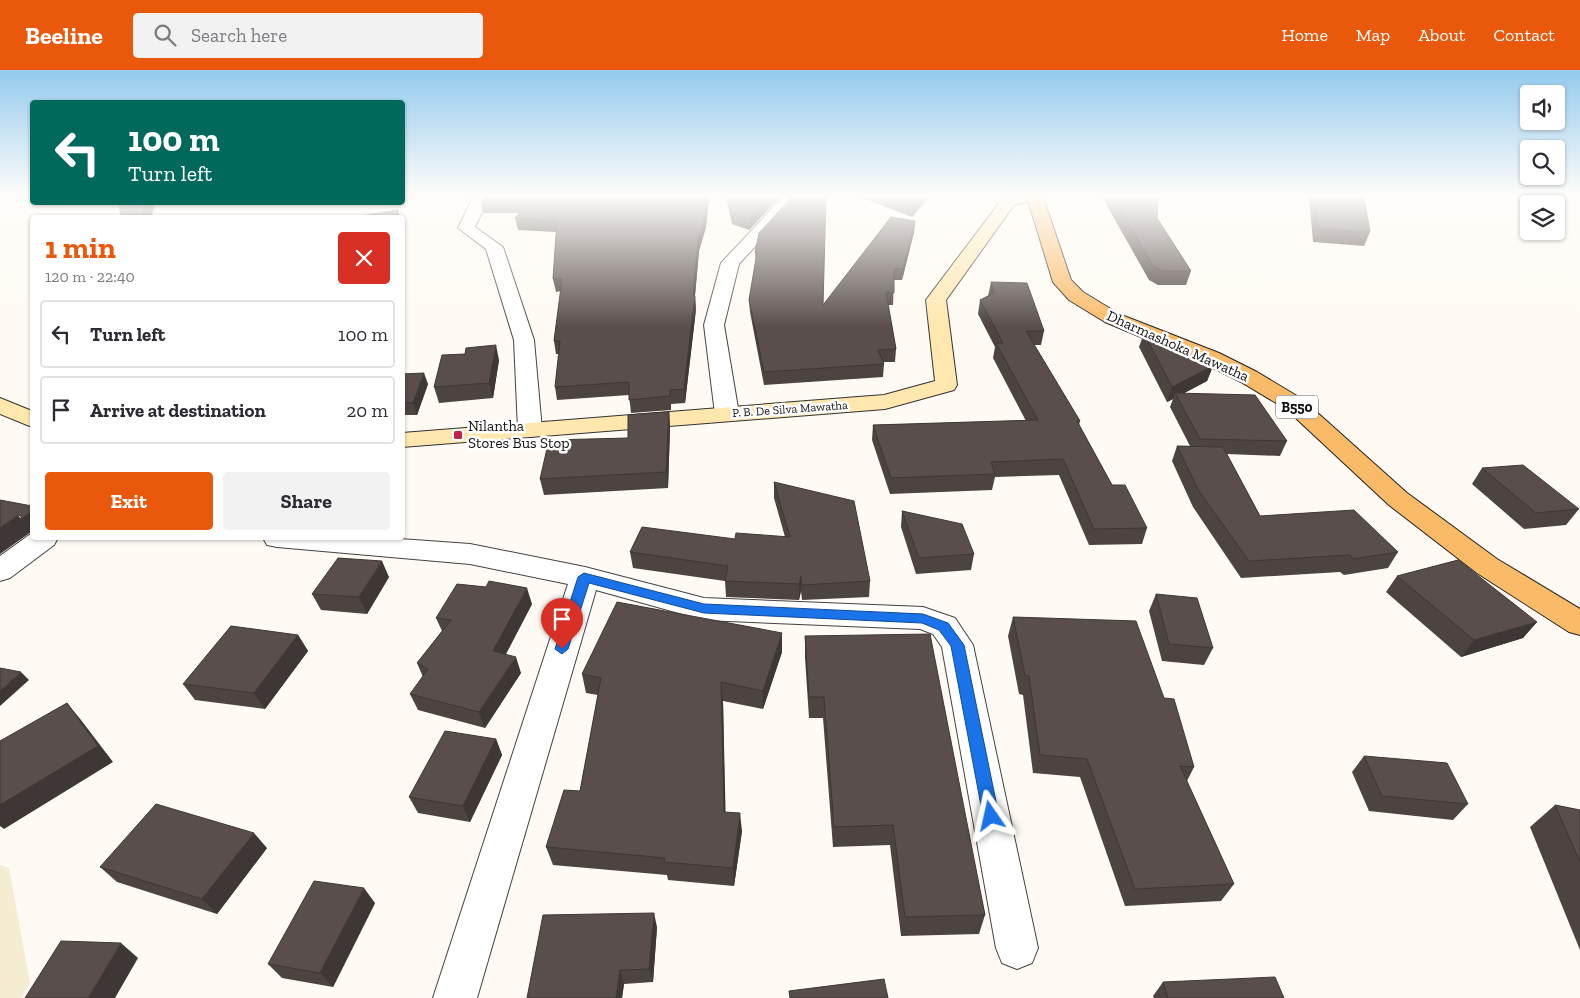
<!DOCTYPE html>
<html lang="en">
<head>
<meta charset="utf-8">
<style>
  body { margin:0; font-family:"Zilla Slab",serif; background:#f2f2f3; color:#2b2b33; height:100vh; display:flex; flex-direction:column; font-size:19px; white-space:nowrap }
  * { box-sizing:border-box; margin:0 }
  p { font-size:16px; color:#7c7c81 }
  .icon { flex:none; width:28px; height:28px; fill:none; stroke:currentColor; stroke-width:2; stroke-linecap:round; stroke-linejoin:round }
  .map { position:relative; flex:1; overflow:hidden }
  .drawer { position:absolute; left:30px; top:145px; width:375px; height:325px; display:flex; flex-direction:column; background:#fff; border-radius:5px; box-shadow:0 1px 4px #0004 }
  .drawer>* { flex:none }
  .banner { position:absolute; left:30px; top:30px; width:375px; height:105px; border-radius:5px; box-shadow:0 1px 4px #0004; background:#00695c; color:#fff; overflow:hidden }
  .tools { position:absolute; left:1520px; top:15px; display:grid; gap:10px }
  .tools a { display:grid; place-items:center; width:45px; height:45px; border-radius:5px; background:#fff; box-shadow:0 1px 4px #0004; font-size:25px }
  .pin { position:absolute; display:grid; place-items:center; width:42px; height:42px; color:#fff; margin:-51px -21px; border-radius:50% 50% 50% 0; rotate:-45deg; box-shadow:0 0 5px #0007 }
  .pin .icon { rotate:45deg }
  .me { position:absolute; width:55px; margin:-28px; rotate:349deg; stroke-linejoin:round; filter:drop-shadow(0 0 4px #0008) }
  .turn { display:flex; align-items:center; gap:18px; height:105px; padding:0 15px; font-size:22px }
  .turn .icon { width:65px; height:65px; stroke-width:2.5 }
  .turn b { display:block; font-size:35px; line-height:42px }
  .round { display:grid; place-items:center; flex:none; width:52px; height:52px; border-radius:5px; background:#f2f2f3 }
  .headline { display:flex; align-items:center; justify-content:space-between; height:85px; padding:0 15px }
  h1 { font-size:30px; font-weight:800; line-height:38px; color:#ea580c }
  .cta { display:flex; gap:10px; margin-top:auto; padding:10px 15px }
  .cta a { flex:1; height:58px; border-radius:5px; background:#ea580c; color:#fff; font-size:20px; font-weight:800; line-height:58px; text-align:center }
  .cta a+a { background:#f2f2f3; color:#2b2b33 }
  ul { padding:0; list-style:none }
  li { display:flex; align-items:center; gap:15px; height:68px; margin:0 10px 8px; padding:0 5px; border:2px solid #e1e1e2; border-radius:5px }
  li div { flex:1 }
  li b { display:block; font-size:19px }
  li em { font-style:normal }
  header { display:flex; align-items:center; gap:30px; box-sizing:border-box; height:70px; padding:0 25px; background:#ea580c; color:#fff }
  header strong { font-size:24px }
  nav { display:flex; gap:28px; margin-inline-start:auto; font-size:18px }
  .search { width:350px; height:45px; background:#f2f2f3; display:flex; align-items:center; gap:12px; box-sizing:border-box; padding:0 18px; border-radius:5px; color:#7c7c81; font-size:19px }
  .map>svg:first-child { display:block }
  .farmland { fill:#f6ecd2 }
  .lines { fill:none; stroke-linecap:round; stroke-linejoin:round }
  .street-casing { stroke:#434343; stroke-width:2 }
  .secondary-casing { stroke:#323232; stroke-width:2 }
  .primary-casing { stroke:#212121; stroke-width:2 }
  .street { fill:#fff; fill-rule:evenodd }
  .secondary { fill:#ffe7ae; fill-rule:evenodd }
  .primary { fill:#fabb68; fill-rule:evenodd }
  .wall { fill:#4d4341 }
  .shaded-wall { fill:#3e3735 }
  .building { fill:#594e4c; stroke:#3e3735 }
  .route { fill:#1a73e8; stroke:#114b97 }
  .poi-dot { fill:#c3254a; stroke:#fff; stroke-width:2 }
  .labels { text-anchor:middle; stroke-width:5; stroke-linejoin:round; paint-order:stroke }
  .far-street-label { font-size:12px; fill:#101010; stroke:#fff }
  .shield { fill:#fff; stroke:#585858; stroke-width:1 }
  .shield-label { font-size:14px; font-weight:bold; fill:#101010 }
  .street-label { font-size:15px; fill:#101010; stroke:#fff }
  .poi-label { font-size:15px; fill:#101010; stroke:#fff; text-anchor:start }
</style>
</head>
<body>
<header>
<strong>Beeline</strong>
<div class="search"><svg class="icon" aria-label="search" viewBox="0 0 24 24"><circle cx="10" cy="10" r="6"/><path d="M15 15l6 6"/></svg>Search here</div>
<nav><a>Home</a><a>Map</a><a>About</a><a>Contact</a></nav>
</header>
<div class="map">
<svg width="1580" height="928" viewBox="0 0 1580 928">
  <rect width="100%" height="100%" fill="#fffaf3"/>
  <path class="farmland" d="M 0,795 L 9,798 L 30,913 L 21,928 L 0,928 Z"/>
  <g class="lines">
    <defs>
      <path id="street" d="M 473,127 L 489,127 L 475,157 L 503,177 L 534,270 L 542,360 L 538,365 L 530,367 L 522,365 L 518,360 L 514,270 L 486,179 L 458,158 Z
        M 783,127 L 800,127 L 739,194 L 724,255 L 739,344 L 735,349 L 727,351 L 719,349 L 715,344 L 704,255 L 721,193 Z
        M 32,463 L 32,468 L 58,468 L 54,475 L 10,508 L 0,511 L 0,486 Z
        M 263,468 L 386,468 L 470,474 L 585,497 L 704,528 L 923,537 L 955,548 L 973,575 L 1038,878 L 1032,893 L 1017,899 L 1002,893 L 996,878 L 942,577 L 933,564 L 920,559 L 704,550 L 596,520 L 477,928 L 433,928 L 568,514 L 470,494 L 277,477 L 267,475 Z"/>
      <path id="secondary" d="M 1037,127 L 1035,130 L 1014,135 L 946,230 L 957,315 L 954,320 L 885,339 L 402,377 L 402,363 L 884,325 L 935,311 L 926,230 L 1003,128 Z
        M 0,328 L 32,341 L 32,357 L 0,344 Z"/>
      <path id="primary" d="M 1027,127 L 1043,127 L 1071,210 L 1083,222 L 1119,244 L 1219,283 L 1257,302 L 1302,329 L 1407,423 L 1497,489 L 1580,539 L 1580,565 L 1569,562 L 1477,503 L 1389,435 L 1286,339 L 1241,312 L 1203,293 L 1105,252 L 1069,230 L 1053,212 Z"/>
    </defs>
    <use href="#street" class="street-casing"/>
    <use href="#secondary" class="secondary-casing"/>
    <use href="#primary" class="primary-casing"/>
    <use href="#street" class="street"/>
    <use href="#secondary" class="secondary"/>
    <use href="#primary" class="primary"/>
  </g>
  <path class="wall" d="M 709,127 L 706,157 L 699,181 L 695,226 L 696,239 L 685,333 L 671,334 L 671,340 L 631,343 L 629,325 L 557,330 L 555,317 L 559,284 L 556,284 L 554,271 L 561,221 L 556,222 L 553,209 L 556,162 L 518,160 L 515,148 L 520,143 L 483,143 L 481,132 Z
    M 726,127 L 780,127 L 749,160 L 732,154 Z
    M 792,127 L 823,235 L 915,151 L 914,162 L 902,210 L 894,210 L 893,235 L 888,235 L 896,279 L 895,292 L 883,292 L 884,294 L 883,307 L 764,315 L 750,242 L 749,230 L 756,192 L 755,182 Z
    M 860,127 L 929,127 L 912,147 Z
    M 1102,127 L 1158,127 L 1157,148 L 1191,201 L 1186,215 L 1158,215 L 1149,210 Z
    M 1309,127 L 1364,127 L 1370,162 L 1364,176 L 1313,172 Z
    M 991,212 L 1044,261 L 1041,275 L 1034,275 L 1080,351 L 1079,355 L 1112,415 L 1147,458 L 1142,474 L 1089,475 L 1059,405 L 995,407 L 992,420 L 890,424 L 872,370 L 873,355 L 1026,351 L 993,288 L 995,277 L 978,244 L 980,230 L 988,226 Z
    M 1144,263 L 1213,296 L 1207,311 L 1184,323 L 1287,371 L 1280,386 L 1227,384 L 1260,446 L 1398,482 L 1388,498 L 1344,505 L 1340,502 L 1241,508 L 1193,437 L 1172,391 L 1177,376 L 1190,376 L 1170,337 L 1173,329 L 1167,332 L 1139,277 Z
    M 499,290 L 493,328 L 439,333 L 434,317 Z
    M 402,304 L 428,314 L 417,345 L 402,345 Z
    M 669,342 L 670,358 L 668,418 L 544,425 L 540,409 L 628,368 Z
    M 1482,398 L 1579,439 L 1566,455 L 1524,459 L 1472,414 Z
    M 774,412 L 870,511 L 869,527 L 802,530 L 801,521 L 799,530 L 726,527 L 725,511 L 633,498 L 630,482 L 735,469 L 785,467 L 774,428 Z
    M 902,441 L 974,484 L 971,500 L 916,504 L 901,457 Z
    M 1397,506 L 1537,552 L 1523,568 L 1461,587 L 1386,522 Z
    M 389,507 L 367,544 L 321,540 L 312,524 Z
    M 1156,524 L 1213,578 L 1204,595 L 1162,591 L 1149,541 Z
    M 532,534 L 506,584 L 521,603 L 485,658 L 418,640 L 410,624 L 423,607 L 417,593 L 442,561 L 436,548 Z
    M 1013,547 L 1164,628 L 1194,697 L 1187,711 L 1234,814 L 1221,831 L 1125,836 L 1080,707 L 1033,703 L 1023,625 L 1019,624 L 1008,566 Z
    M 782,563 L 782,582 L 763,639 L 723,631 L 725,742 L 742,761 L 734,816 L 668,810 L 667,805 L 553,795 L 546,777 L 580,721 L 598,625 L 586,623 L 582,604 Z
    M 298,565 L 308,581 L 265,639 L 195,630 L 183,614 Z
    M 805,566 L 985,845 L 979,864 L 901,866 L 890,775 L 833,777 L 823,648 L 809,648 L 805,588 Z
    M 496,669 L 502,685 L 470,752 L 418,743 L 409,727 Z
    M 1364,686 L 1468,734 L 1453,750 L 1369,741 L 1352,702 Z
    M 1555,735 L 1580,740 L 1580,880 L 1530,757 Z
    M 267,778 L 217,844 L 117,812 L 100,797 Z
    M 375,833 L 333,917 L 282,908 L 268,894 Z
    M 657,857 L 653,912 L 624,914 L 622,928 L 527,928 Z
    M 1163,912 L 1284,928 L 1154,928 L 1153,926 Z"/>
  <path class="shaded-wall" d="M 707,127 L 709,127 L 706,157 L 699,181 L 694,236 L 695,226 L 696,239 L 685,333 L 684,319 L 698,170 Z
    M 770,127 L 780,127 L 749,160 L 749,149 Z
    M 921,127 L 929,127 L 912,147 L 913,136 Z
    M 146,132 L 156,132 L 151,148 L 140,148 Z
    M 398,140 L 400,148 L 395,148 Z
    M 915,151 L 914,162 L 902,210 L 903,199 Z
    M 496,275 L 499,290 L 493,328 L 489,313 Z
    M 1213,296 L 1207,311 L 1177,327 L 1175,323 L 1173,329 L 1167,332 L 1172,317 Z
    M 424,303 L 428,314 L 417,345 L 413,333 Z
    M 669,342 L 670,358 L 668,418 L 666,402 Z
    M 32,441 L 32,464 L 31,462 L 0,484 L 0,458 L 18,445 L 21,449 Z
    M 382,491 L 389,507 L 367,544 L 359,527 Z
    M 801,506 L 801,521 L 799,530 L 799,514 Z
    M 527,518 L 532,534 L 499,597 L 493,581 Z
    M 1537,552 L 1523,568 L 1461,587 L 1474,570 Z
    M 782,563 L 782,582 L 763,639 L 763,621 Z
    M 298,565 L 308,581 L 265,639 L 254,623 Z
    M 516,587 L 521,603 L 485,658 L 479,642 Z
    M 21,602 L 29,610 L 0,636 L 0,621 Z
    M 721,612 L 723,631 L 726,760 L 724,742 Z
    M 67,633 L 81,650 L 113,692 L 4,759 L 0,756 L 0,735 Z
    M 496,669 L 502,685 L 470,752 L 463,736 Z
    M 740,743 L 742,761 L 734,816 L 733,798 Z
    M 254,763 L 267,778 L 217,844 L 202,829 Z
    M 364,818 L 375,833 L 333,917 L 320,903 Z
    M 654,843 L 657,857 L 653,912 L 649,899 Z
    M 121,873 L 138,888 L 115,928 L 88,928 Z
    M 620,900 L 624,914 L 622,928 L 616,928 Z"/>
  <path class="building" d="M 487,127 L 707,127 L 705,146 L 698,170 L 693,226 L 695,226 L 684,319 L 670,320 L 670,326 L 629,330 L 629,312 L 555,317 L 560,271 L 554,271 L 562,209 L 553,209 L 557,151 L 515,148 L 530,132 L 481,132 L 482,130 Z
    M 728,127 L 770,127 L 749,149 L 731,143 Z
    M 792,127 L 826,127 L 823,235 L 891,147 L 915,151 L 903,199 L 894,198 L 894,223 L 886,222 L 896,279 L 878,280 L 884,294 L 764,302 L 749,230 L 757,182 L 755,182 L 759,163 Z
    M 890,127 L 921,127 L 913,136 Z
    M 1113,127 L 1158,127 L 1157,148 L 1191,201 L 1163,201 L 1153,196 Z
    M 1315,127 L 1364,127 L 1370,162 L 1318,159 Z
    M 118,132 L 146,132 L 140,148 L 122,148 Z
    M 398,140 L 395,148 L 347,148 Z
    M 991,212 L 1027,213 L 1044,261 L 1026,261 L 1080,351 L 1077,351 L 1112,415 L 1125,415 L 1147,458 L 1094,459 L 1063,389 L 991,392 L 995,404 L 891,408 L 873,355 L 1038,350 L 996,273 L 1003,273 L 980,230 L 994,223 Z
    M 1144,263 L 1213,296 L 1172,317 Z
    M 496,275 L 489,313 L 434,317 L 442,285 L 465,284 L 466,278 Z
    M 424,303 L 413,333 L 402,333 L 402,304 Z
    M 1175,323 L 1255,325 L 1287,371 L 1200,369 Z
    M 669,342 L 666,402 L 540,409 L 549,370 L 628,368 L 628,345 Z
    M 1177,376 L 1223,377 L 1260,446 L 1354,440 L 1398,482 L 1353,489 L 1350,485 L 1249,491 L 1199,421 Z
    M 1523,395 L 1579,439 L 1536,443 L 1482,398 Z
    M 774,412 L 854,431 L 870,511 L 802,515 L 801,506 L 799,514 L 725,511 L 728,496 L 630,482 L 642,457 L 735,469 L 736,463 L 790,467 Z
    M 0,430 L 32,436 L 32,441 L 21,449 L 21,446 L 18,445 L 0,458 Z
    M 902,441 L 962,454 L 974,484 L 919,488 Z
    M 338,488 L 382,491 L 359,527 L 312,524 Z
    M 1458,490 L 1537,552 L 1474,570 L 1397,506 Z
    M 489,511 L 527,518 L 493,581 L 516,587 L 479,642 L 410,624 L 428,599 L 417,593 L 451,550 L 436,548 L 457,514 L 486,517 Z
    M 1156,524 L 1197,528 L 1213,578 L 1169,574 Z
    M 617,532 L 782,563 L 763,621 L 721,612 L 724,742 L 740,743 L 733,798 L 664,792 L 665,788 L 546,777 L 564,720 L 580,721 L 601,608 L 582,604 Z
    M 1013,547 L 1136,551 L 1164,628 L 1174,629 L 1194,697 L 1180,696 L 1234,814 L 1135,819 L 1087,689 L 1040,685 L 1029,606 L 1025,605 Z
    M 231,556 L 298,565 L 254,623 L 183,614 Z
    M 930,564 L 985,845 L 905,847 L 893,755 L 834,757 L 824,627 L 809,627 L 805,566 Z
    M 0,598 L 21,602 L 0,621 Z
    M 67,633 L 98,676 L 0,735 L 0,671 Z
    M 445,661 L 496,669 L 463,736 L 409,727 Z
    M 1364,686 L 1447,693 L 1468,734 L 1382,726 Z
    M 156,734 L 254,763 L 202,829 L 100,797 Z
    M 1555,735 L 1580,740 L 1580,792 Z
    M 314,811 L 364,818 L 320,903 L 268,894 Z
    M 654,843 L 649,899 L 620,900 L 616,928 L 527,928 L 543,845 Z
    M 61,871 L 121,873 L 88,928 L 25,928 Z
    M 1275,907 L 1284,928 L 1168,928 L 1163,912 Z
    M 884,909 L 888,928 L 790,928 L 789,921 Z"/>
  <linearGradient id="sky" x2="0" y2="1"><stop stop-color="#94caee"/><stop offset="0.49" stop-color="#fffdfa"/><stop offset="1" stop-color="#fffdfa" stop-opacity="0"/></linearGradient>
  <rect width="1580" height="257" fill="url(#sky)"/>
  <path class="route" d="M 584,503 L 704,534 L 923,544 L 948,553 L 964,575 L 999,746 L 997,751 L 991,753 L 986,751 L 983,746 L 951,576 L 939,560 L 922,553 L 704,543 L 589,513 L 568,579 L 562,584 L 555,579 L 578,507 Z"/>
  <rect class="poi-dot" x="453" y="360" width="10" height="10" rx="2.5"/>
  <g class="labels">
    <g class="far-street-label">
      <text transform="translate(790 339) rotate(-4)" y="4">P. B. De Silva Mawatha</text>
    </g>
    <rect class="shield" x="1276" y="325.5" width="42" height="23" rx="4"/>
    <g class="shield-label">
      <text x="1297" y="342">B550</text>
    </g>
    <g class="street-label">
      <text transform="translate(1178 276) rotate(24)" y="5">Dharmashoka Mawatha</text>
    </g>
    <g class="poi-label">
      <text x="468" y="361">Nilantha<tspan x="468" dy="17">Stores Bus Stop</tspan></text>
    </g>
  </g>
</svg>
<div class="tools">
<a><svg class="icon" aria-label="sound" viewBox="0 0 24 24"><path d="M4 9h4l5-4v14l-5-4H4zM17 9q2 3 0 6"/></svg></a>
<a><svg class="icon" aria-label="search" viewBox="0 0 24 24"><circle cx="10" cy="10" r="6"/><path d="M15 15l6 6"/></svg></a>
<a><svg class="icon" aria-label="layers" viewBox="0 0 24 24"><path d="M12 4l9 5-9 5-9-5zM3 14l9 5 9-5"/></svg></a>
</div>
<div class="pin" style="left:562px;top:579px;background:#d93025"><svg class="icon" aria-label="arrive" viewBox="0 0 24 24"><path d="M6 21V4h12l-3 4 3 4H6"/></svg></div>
<svg class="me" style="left:991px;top:746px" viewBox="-20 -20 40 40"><path d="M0-17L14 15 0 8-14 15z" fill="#1a73e8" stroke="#fff" stroke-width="4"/></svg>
<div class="banner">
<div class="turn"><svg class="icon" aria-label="left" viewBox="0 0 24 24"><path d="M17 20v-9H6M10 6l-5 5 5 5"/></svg><div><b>100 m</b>Turn left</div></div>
</div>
<section class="drawer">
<div class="headline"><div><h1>1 min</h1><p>120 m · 22:40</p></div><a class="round" style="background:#d93025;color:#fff"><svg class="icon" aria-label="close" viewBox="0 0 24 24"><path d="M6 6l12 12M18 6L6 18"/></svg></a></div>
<ul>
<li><svg class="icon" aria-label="left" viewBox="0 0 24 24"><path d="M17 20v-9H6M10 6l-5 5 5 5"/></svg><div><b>Turn left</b></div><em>100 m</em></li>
<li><svg class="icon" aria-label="arrive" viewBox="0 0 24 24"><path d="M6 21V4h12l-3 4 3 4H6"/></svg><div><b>Arrive at destination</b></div><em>20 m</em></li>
</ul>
<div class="cta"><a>Exit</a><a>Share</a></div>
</section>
</div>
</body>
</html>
